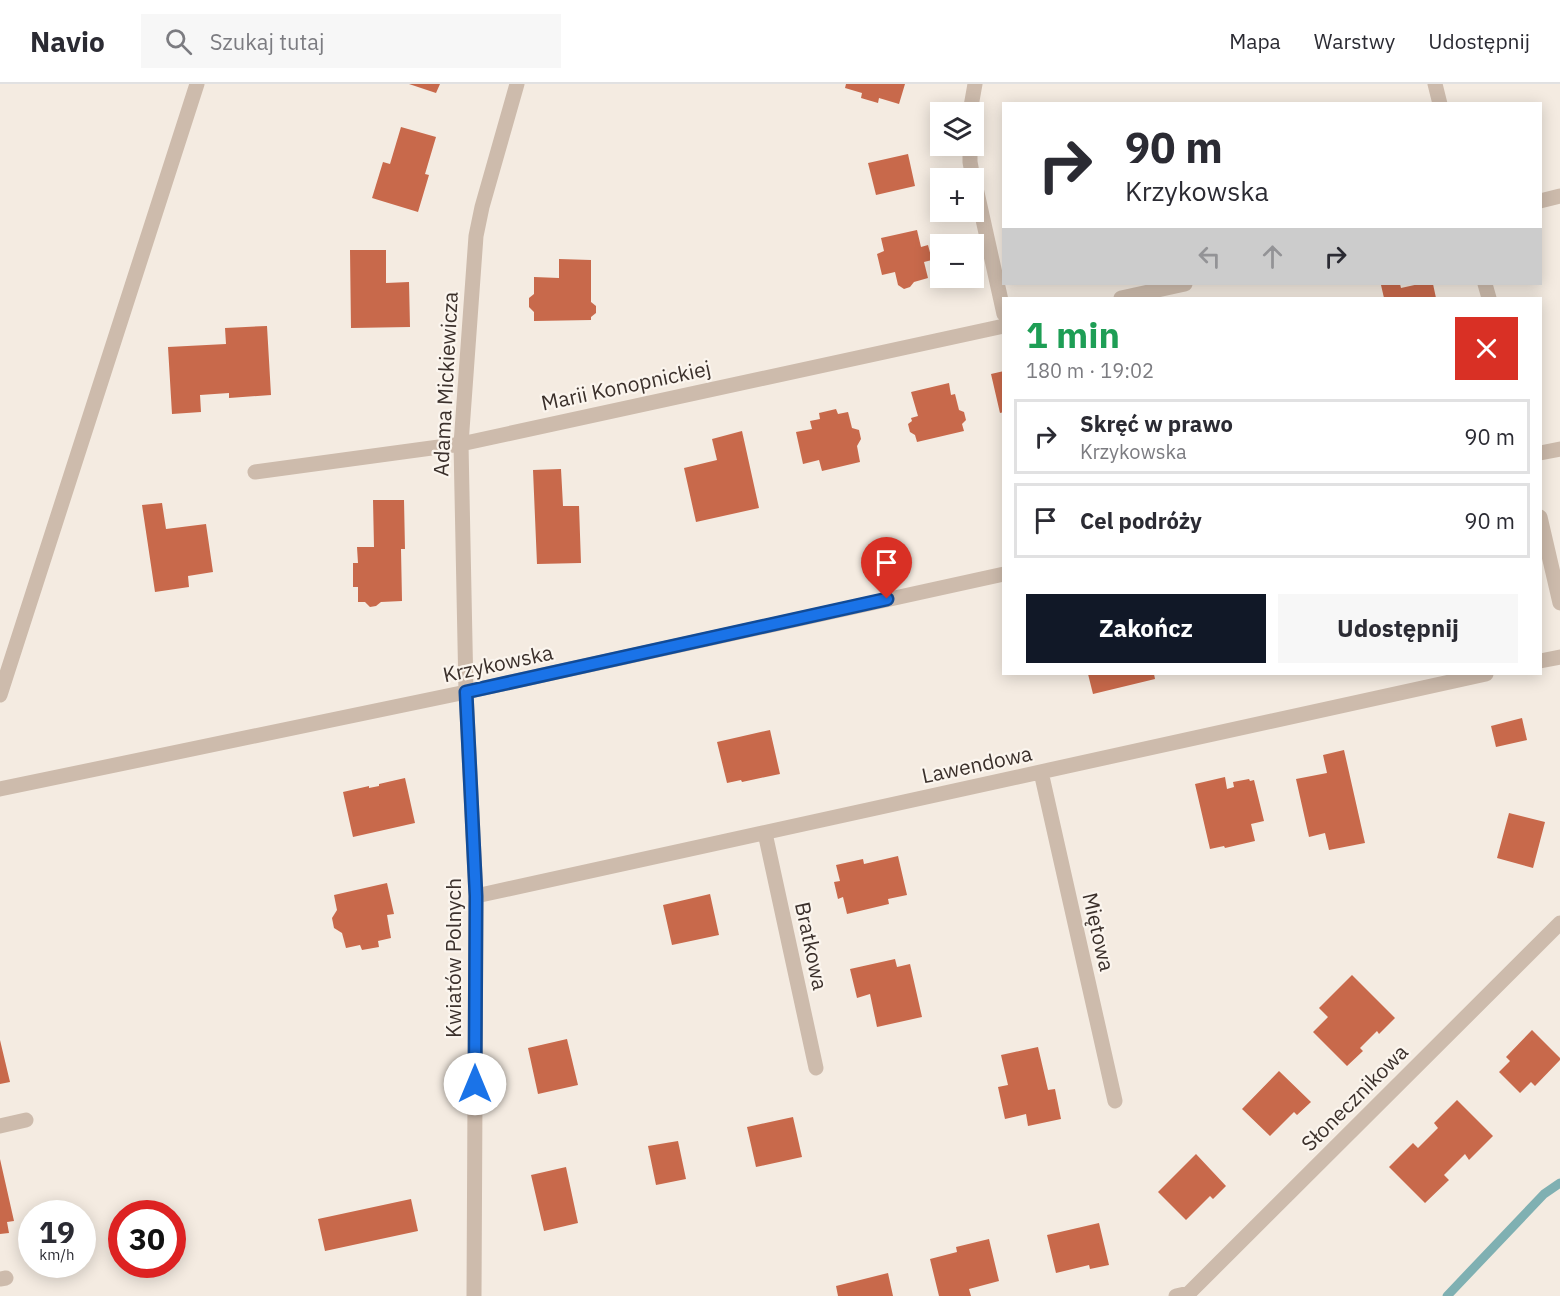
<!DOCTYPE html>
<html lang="pl">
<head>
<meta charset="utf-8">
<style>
  body { margin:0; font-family:"IBM Plex Sans",sans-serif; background:#f7f7f7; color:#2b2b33; height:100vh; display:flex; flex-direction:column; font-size:22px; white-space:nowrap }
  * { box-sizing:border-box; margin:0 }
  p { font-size:20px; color:#7c7c81 }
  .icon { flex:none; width:33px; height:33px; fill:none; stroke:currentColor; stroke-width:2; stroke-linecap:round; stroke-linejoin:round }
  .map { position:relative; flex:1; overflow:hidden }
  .sheet { position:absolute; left:1002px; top:213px; width:540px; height:378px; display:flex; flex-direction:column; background:#fff; border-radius:0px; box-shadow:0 3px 15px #0003 }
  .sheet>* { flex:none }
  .hud { position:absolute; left:1002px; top:18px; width:540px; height:183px; border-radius:0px; box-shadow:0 3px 15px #0003; background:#fff; color:#2b2b33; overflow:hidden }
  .controls { position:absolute; left:930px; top:18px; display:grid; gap:12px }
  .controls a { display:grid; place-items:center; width:54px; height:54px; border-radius:0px; background:#fff; box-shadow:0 3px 15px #0003; font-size:30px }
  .speed { position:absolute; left:18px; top:1116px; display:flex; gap:12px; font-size:30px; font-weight:700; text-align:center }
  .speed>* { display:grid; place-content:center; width:78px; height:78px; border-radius:50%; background:#fff; box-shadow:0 3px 15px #0003; line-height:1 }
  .speed small { font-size:15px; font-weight:400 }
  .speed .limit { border:9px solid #d22; background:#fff; color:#111 }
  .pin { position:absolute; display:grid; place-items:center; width:51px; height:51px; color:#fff; margin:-62px -26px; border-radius:50% 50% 50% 0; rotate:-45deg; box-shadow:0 0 6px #0007 }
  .pin .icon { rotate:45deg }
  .me { position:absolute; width:66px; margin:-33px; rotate:0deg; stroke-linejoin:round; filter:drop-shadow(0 0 4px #0008) }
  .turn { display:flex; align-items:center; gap:21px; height:126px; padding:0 24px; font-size:27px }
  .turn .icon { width:78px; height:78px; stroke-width:2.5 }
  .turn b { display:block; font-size:42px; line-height:51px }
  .lanes { display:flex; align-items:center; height:57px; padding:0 24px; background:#0003; justify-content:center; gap:30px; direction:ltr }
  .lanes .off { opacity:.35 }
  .round { display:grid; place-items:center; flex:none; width:63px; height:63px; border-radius:0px; background:#f7f7f7 }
  .head { display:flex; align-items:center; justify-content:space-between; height:102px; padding:0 24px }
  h1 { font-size:36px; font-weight:700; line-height:45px; color:#1e9e55 }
  .cta { display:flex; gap:12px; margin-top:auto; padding:12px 24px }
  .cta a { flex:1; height:69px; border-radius:0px; background:#111827; color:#fff; font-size:24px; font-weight:700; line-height:69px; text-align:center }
  .cta a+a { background:#f7f7f7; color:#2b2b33 }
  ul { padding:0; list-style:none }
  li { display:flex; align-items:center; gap:18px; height:75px; margin:0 12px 9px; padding:0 12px; border:3px solid #e1e1e2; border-radius:0px }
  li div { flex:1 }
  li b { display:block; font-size:22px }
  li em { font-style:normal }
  header { display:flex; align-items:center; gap:36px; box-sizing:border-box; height:84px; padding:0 30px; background:#fff; border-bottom:2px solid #e1e1e2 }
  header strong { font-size:28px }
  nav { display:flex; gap:33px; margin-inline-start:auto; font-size:21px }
  .search { width:420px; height:54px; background:#f7f7f7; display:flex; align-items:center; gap:15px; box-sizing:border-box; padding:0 21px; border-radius:0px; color:#7c7c81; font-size:22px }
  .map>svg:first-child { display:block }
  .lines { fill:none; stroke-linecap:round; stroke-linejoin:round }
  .stream { stroke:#7fb0b2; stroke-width:9 }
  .building { fill:#c8694b }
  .service { stroke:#cdbbac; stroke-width:15 }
  .minor { stroke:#cdbbac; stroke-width:15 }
  .tertiary { stroke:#cdbbac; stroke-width:15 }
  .route-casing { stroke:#114b97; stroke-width:15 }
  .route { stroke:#1a73e8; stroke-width:10 }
  .labels { text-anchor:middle; stroke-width:4.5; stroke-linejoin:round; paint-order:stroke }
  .street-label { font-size:21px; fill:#3b302b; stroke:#fbf5ee }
</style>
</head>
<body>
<header>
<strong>Navio</strong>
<div class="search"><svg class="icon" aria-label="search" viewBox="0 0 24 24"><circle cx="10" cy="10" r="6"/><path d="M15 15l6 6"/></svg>Szukaj tutaj</div>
<nav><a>Mapa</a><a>Warstwy</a><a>Udostępnij</a></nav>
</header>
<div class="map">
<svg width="1560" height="1212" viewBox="0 0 1560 1212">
  <rect width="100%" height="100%" fill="#f4ebe1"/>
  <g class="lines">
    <path class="stream" d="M 1447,1212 L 1544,1110 L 1560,1099"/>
  </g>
  <path class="building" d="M 409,0 L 440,0 L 436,9 Z
    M 846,0 L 905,0 L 899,20 L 879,14 L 878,19 L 861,14 L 862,9 L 845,4 Z
    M 401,43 L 436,53 L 425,90 L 429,91 L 418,128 L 372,114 L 383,78 L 390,80 Z
    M 908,70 L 915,102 L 876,111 L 868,79 Z
    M 917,146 L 921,163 L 928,161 L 932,176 L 924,178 L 928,194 L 914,198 L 910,203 L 904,205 L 898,201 L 895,188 L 882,191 L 877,170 L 884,167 L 881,154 Z
    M 350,166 L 386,166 L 386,199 L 409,198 L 410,243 L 351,244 Z
    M 559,175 L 591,176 L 591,218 L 596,222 L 596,229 L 591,233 L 591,236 L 534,237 L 534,228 L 529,223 L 529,214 L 534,210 L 534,193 L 559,194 Z
    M 1388,200 L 1400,200 L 1401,204 L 1419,200 L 1433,200 L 1436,214 L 1384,214 L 1381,201 Z
    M 267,242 L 271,311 L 229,314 L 229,309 L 200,311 L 201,328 L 172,330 L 168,263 L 226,260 L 225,244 Z
    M 1004,287 L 1004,328 L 1000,329 L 991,290 Z
    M 949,299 L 951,311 L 955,310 L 959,326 L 964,328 L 966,336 L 962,340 L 964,347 L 917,358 L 915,351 L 910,348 L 908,340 L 912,337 L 911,334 L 918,332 L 911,308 Z
    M 836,325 L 838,330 L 848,328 L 852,344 L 859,346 L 861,355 L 857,362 L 860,378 L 822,387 L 819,376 L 803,380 L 796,348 L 812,345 L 810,337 L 820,335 L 819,329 Z
    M 742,347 L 759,424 L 696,438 L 684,384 L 717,376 L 712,355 Z
    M 561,385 L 563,422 L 579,422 L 581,479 L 537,480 L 533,386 Z
    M 373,416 L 404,416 L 405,465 L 401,465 L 402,517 L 381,518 L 376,522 L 370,523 L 365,518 L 358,518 L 358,503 L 353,503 L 353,479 L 358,479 L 357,463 L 374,463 Z
    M 162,419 L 166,445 L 206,440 L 213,488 L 188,492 L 189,503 L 155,508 L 142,421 Z
    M 1088,590 L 1154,590 L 1155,595 L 1093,610 Z
    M 1522,634 L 1527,656 L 1496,663 L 1491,642 Z
    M 770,646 L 780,690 L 742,698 L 741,696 L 727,699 L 717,658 Z
    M 1344,666 L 1365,759 L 1329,766 L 1325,749 L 1309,753 L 1296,695 L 1327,689 L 1323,671 Z
    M 1225,693 L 1227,705 L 1234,703 L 1233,698 L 1249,695 L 1250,697 L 1254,696 L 1264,737 L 1251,740 L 1255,757 L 1225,764 L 1224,762 L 1210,765 L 1195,700 Z
    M 405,694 L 415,739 L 353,753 L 343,708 L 369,702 L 369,704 L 379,702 L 379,700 Z
    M 1509,729 L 1545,738 L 1533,784 L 1497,774 Z
    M 898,772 L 907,811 L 888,815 L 889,820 L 847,830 L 843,813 L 838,815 L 834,798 L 840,797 L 836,781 L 863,775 L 864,780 Z
    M 387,799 L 394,830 L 387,831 L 391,854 L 378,857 L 379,863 L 362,866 L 360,861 L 346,864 L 342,849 L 334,844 L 332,834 L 337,826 L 334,811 Z
    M 710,810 L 719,851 L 672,861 L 663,821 Z
    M 895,875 L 897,883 L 910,880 L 922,933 L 877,943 L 870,910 L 857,914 L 850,885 Z
    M 1352,891 L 1395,934 L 1379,950 L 1377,947 L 1360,964 L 1363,967 L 1347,982 L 1313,948 L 1328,933 L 1319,924 Z
    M 1532,946 L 1560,974 L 1560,976 L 1535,1002 L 1531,998 L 1520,1009 L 1499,988 L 1510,977 L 1506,973 Z
    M 567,955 L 578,1001 L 538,1010 L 528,964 Z
    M 0,956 L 10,998 L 0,1000 Z
    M 1038,963 L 1048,1006 L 1055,1005 L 1061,1035 L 1028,1042 L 1026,1030 L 1005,1035 L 998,1003 L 1008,1001 L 1001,971 Z
    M 1279,987 L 1311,1018 L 1297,1031 L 1294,1028 L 1270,1052 L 1242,1025 Z
    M 1457,1016 L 1493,1052 L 1469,1076 L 1465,1070 L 1444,1091 L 1449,1096 L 1425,1119 L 1389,1083 L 1413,1059 L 1418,1064 L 1438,1044 L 1434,1039 Z
    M 793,1033 L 802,1073 L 756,1083 L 747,1043 Z
    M 678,1057 L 686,1095 L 656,1101 L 648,1062 Z
    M 1196,1070 L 1226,1102 L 1213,1115 L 1210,1112 L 1186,1136 L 1158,1108 Z
    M 0,1075 L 14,1137 L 7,1138 L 9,1149 L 0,1150 Z
    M 566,1083 L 578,1139 L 544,1147 L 531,1091 Z
    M 411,1115 L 418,1147 L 325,1167 L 318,1135 Z
    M 1099,1139 L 1109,1181 L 1090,1185 L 1089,1181 L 1056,1189 L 1047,1151 Z
    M 989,1155 L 999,1197 L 969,1205 L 971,1212 L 939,1212 L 930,1175 L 957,1168 L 956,1163 Z
    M 888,1189 L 893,1212 L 838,1212 L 836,1202 Z"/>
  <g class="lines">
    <path class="service" d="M 0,1195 L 6,1194"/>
    <path class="minor" d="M 1435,0 L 1440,20
      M 970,28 L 975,0
      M 970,62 L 970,78 L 973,94
      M 974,95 L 1004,230
      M 1540,117 L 1560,112
      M 1485,200 L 1489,214
      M 1121,214 L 1185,200
      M 255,388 L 461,360 L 1004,242
      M 1540,433 L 1560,519
      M 1540,577 L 1560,573
      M 0,611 L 197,0
      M 1041,688 L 1115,1017
      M 765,749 L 816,984
      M 476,812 L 1486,590
      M 0,1042 L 26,1036
      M 474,1212 L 476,812 L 466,608 L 461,360 L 476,152 L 482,123 L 517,0
      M 1176,1212 L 1189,1209 L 1560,839"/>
    <path class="tertiary" d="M 1540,369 L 1560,365
      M 0,705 L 466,608 L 1004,490"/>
  </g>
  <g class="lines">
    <defs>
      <path id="route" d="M 475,1000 L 476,812 L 466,608 L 887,515"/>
    </defs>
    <use href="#route" class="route-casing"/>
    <use href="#route" class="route"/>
  </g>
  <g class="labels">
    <g class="street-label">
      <text transform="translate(446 300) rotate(-87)" y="7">Adama Mickiewicza</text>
      <text transform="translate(626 302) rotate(-12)" y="7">Marii Konopnickiej</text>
      <text transform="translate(498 580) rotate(-12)" y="7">Krzykowska</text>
      <text transform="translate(977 681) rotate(-12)" y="7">Lawendowa</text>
      <text transform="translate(1098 848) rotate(77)" y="7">Miętowa</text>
      <text transform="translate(811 862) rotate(78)" y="7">Bratkowa</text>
      <text transform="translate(454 874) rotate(-90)" y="7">Kwiatów Polnych</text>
      <text transform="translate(1355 1014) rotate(-45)" y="7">Słonecznikowa</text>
    </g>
  </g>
</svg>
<div class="controls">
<a><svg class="icon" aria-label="layers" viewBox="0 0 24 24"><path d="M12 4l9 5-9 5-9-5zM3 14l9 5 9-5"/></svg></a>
<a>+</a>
<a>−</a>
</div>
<div class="speed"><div>19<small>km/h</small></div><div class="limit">30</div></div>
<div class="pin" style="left:887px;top:515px;background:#d93025"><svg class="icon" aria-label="arrive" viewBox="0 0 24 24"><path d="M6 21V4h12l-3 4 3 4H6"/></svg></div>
<svg class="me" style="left:475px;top:1000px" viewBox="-20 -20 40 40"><circle r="19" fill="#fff"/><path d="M0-13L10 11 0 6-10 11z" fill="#1a73e8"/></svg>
<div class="hud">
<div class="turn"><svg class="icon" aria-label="right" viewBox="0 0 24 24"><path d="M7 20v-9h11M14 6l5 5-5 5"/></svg><div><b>90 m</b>Krzykowska</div></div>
<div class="lanes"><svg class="icon off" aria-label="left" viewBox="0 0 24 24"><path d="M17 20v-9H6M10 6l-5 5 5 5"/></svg><svg class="icon off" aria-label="ahead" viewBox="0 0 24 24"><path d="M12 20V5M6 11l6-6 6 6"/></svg><svg class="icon" aria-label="right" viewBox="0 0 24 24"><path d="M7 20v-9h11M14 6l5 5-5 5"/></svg></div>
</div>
<section class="sheet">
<div class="head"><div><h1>1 min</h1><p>180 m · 19:02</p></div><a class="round" style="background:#d93025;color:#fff"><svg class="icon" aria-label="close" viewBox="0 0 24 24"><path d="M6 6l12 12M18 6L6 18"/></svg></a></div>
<ul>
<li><svg class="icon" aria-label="right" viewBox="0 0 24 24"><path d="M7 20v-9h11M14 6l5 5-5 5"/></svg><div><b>Skręć w prawo</b><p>Krzykowska</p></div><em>90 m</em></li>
<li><svg class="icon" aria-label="arrive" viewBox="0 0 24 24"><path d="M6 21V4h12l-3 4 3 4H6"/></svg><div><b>Cel podróży</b></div><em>90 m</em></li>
</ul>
<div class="cta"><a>Zakończ</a><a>Udostępnij</a></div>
</section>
</div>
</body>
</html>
